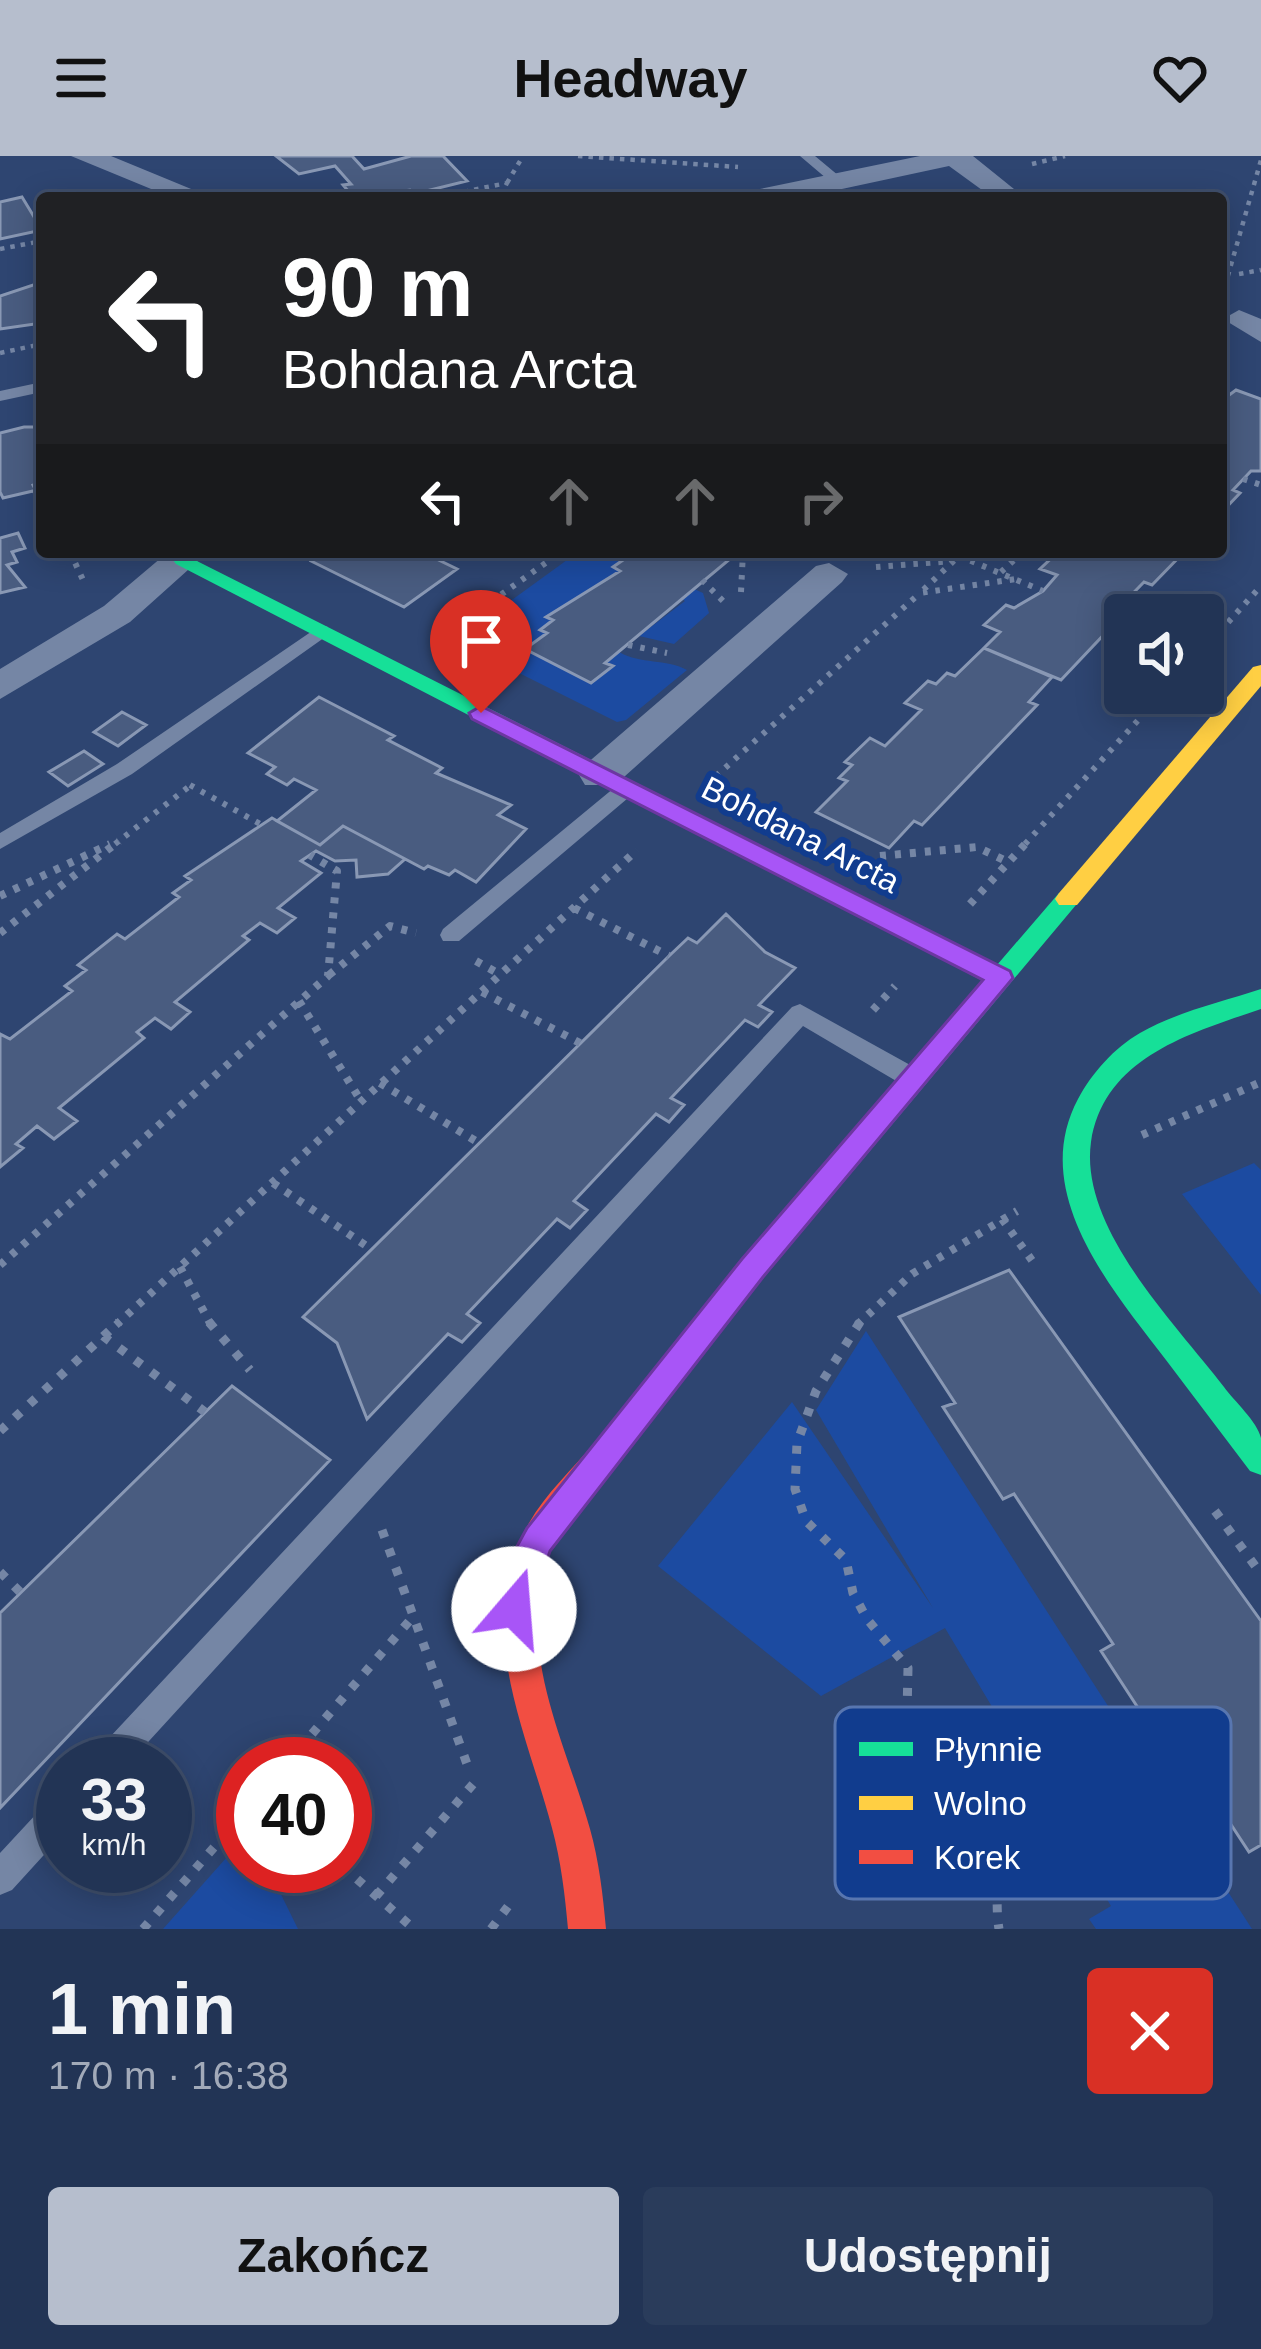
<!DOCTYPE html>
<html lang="pl">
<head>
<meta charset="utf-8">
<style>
  body { margin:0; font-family:Helvetica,sans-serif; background:#2a3c5b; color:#f1f3f6; height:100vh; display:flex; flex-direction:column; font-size:45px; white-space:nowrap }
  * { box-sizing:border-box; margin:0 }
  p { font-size:39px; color:#a2aab9 }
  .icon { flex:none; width:66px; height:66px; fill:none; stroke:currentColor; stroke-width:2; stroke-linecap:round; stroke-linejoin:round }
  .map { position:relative; height:1773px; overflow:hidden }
  .drawer { display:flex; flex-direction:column; background:#223455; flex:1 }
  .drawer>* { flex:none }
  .hud { position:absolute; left:36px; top:36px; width:1191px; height:366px; border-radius:12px; box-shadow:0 6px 30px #0003,0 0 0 3px #3f4f6c; background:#202124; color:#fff; overflow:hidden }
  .fabs { position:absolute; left:1104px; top:438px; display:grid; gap:24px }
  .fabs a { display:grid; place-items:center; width:120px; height:120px; border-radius:12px; background:#223455; box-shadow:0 6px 30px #0003,0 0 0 3px #3f4f6c; font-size:60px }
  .speed { position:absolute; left:36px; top:1581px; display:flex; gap:24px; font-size:60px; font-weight:700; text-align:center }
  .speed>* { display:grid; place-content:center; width:156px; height:156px; border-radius:50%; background:#223455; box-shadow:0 6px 30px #0003,0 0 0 3px #3f4f6c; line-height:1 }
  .speed small { font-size:30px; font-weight:400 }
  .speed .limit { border:18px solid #d22; background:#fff; color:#111 }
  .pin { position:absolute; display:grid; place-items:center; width:102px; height:102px; color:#fff; margin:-123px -51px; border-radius:50% 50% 50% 0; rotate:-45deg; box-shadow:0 0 12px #0007 }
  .pin .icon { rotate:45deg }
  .me { position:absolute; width:132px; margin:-66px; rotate:18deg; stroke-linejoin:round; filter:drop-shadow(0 0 9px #0008) }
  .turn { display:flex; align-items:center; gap:42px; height:252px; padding:0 48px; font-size:54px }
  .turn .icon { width:156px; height:156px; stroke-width:2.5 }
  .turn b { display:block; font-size:84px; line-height:102px }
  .lanes { display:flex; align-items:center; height:114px; padding:0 48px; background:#0003; justify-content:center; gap:60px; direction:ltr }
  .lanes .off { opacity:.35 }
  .round { display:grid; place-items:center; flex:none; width:126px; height:126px; border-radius:12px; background:#2a3c5b }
  .summary { display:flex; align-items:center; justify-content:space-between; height:204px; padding:0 48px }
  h1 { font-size:72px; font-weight:800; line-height:90px }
  .button { display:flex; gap:24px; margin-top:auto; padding:24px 48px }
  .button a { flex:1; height:138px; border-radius:12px; background:#b6becd; color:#111; font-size:48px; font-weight:800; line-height:138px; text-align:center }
  .button a+a { background:#2a3c5b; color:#f1f3f6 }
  header { display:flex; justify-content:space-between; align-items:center; height:156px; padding:0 48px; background:#b6becd; color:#111; font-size:54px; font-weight:800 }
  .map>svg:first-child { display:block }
  .green { fill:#1c4ba1 }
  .building { fill:#495c80; stroke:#8998b4; stroke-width:3 }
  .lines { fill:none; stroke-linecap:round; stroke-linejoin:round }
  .path-far3 { stroke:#7586a5; stroke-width:4.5; stroke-dasharray:4.5 6; stroke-linecap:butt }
  .path-far2 { stroke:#7586a5; stroke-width:6; stroke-dasharray:4.5 8; stroke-linecap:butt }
  .path-far1 { stroke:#7586a5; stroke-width:8; stroke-dasharray:6 9; stroke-linecap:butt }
  .path { stroke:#7586a5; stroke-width:9; stroke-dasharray:8 12; stroke-linecap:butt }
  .lane { fill:#7586a5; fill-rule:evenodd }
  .street { fill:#7586a5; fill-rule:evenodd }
  .fast { fill:#16e098; fill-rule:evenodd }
  .slow { fill:#ffcf43; fill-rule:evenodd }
  .jam { fill:#f24e42; fill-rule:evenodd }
  .route { fill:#a855f7; stroke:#6d37a1; stroke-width:3 }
  .labels { text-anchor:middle; stroke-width:12; stroke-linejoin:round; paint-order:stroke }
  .street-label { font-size:33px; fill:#fff; stroke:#113c8e }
  .key { fill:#113c8e; stroke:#5876b0; stroke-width:3 }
  .key-label { font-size:33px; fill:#fff }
</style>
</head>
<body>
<header><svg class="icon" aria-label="menu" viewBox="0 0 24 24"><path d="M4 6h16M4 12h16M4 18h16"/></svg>Headway<svg class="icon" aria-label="heart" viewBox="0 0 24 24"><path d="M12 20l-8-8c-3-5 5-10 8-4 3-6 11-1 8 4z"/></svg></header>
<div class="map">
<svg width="1261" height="1773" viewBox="0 0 1261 1773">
  <rect width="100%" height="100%" fill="#2e4571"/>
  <path class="green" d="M 578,396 L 622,396 L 626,402 L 614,411 L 620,415 L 547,460 L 553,464 L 541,474 L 547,477 L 526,493 L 591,527 L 612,511 L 605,507 L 619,496 C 642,509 665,502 687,514 L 626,564 L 617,566 L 455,485 Z
    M 692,432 L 703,437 L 709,457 L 674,488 L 639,480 L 685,445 L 679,441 Z
    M 1254,1007 L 1261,1014 L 1261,1139 L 1182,1038 Z
    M 866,1175 L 1252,1773 L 1096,1773 L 1089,1763 L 1111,1750 L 945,1472 L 821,1540 L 658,1410 L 792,1246 L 933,1452 L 816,1254 Z
    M 243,1683 L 243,1710 L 267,1710 L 298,1773 L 163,1773 Z"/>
  <path class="building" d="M 276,0 L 352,0 L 364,13 L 411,0 L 443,0 L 467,25 L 414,38 L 410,34 L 354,42 L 343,29 L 351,28 L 335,10 L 299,18 Z
    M 22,41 L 42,74 L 0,83 L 0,46 Z
    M 42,126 L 42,167 L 0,173 L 0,140 Z
    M 1236,234 L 1261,243 L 1261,315 L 1251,315 L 1233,334 L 1240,337 L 1221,357 L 1221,245 Z
    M 24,271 L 42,271 L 42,326 L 33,329 L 42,346 L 33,335 L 3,342 L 0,336 L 0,277 Z
    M 18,377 L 25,392 L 12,396 L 17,406 L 7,409 L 25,431 L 0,437 L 0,382 Z
    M 317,396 L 422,396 L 457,413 L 404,451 L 311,405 Z
    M 622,396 L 736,398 L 605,507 L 613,510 L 591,527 L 525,493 L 547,477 L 540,474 L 553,464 L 546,461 L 620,415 L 613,411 L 626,402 L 619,399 Z
    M 1058,396 L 1184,396 L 1152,429 L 1144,426 L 1104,467 L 1111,471 L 1061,524 L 984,492 L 1000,476 L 984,469 L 1006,449 L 1014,452 L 1043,435 L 1057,419 L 1040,413 Z
    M 984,492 L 1052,521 L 1029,546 L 1037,549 L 922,669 L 914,665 L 889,692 L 816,656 L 847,625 L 839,622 L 852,609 L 845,606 L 870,582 L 885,590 L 921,554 L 905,547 L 928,525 L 936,528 L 947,517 L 955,520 Z
    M 319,541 L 394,580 L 388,584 L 442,612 L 436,617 L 511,649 L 498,659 L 526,673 L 476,726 L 455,714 L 449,719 L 428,710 L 424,713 L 343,670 L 320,689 L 277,665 L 316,634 L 294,623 L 287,629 L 267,618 L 275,611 L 248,597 Z
    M 122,556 L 146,569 L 118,590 L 94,576 Z
    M 84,595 L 103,608 L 68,630 L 49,616 Z
    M 272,662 L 320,689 L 343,670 L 405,703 L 388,718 L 357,721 L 356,704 L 335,705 L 316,695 L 301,705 L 321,717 L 278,752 L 295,762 L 277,777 L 260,767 L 243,780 L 249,784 L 175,846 L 190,856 L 171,873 L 155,862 L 137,876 L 144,882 L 59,952 L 77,965 L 54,983 L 37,970 L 16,988 L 23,992 L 0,1011 L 0,878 L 10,883 L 72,835 L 65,830 L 86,814 L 78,809 L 117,778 L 125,783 L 179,741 L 173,737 L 191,724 L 185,720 Z
    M 726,758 L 765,796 L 795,812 L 759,849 L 772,856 L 758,871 L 745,864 L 671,942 L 684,949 L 669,966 L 656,958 L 574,1045 L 587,1054 L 570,1072 L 557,1063 L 467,1158 L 480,1167 L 462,1186 L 448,1178 L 367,1263 L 337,1187 L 303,1161 L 669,800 L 688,782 L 697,787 Z
    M 1009,1114 L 1261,1465 L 1261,1689 L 1249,1696 L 1186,1600 L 1174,1607 L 1101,1495 L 1113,1488 L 1014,1338 L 1003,1343 L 943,1251 L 955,1247 L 899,1161 Z
    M 232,1230 L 330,1304 L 0,1652 L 0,1457 Z"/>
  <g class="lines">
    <path class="path-far3" d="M 578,0 L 738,11
      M 1032,8 L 1065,0
      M 507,27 L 523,0
      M 433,42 L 507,27 L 499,42
      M 0,93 L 42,85
      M 1239,118 L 1261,114
      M 1225,130 L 1261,4
      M 0,197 L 42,188"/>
    <path class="path-far2" d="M 1243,323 L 1261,329
      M 70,396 L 84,426
      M 963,396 L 920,437 L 1016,423
      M 959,400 L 1043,435
      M 876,411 L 953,405
      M 1001,416 L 1023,396
      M 702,424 L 727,449
      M 741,436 L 743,396
      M 1111,461 L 1125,467
      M 440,482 L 561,396
      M 628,489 L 667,497
      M 1203,494 L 1261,430
      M 716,620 L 920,437
      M 190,629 L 262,669
      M 115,688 L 191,629
      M 1025,688 L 1163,537"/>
    <path class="path-far1" d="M 880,700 L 977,691 L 1008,706
      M 0,740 L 110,688
      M 970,748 L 1028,685
      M 574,752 L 669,800
      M 0,777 L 119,685
      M 476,805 L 501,819
      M 329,819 L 390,770 L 416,777
      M 482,836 L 580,887
      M 299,845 L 361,945
      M 873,854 L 895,830
      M 380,927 L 479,987
      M 1142,979 L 1261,926
      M 273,1027 L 371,1093
      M 1002,1063 L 1036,1110
      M 0,1109 L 328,820 L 337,715 L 310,699
      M 180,1111 L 211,1169
      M 116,1169 L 637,694
      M 857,1169 L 912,1118 L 1017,1055"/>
    <path class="path" d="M 209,1166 L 250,1214
      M 860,1166 L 816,1235 L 797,1287 L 795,1333 L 806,1365 L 846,1404 L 853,1437 L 867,1463 L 908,1512 L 906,1605 C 926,1622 951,1630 971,1646 C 1010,1677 992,1731 999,1773
      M 103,1180 L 205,1256
      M 0,1275 L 119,1166
      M 1215,1355 L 1261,1418
      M 382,1374 L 467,1608
      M 0,1416 L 21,1437
      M 286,1608 L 411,1463
      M 342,1710 L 414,1773
      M 376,1740 L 474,1627
      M 143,1773 L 243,1658
      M 491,1773 L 509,1749"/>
    <path class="lane" d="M 800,0 L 815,0 L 845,25 L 833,28 Z
      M 42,226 L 42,236 L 0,245 L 0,235 Z
      M 321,469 L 328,471 L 328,479 L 132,618 L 0,693 L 0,677 L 117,608 Z
      M 627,625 L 634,627 L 638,632 L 634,637 L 459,785 L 443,785 L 440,779 L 443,773 L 620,627 Z
      M 800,848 L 921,915 L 924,922 L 921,929 L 903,929 L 803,870 L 128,1608 L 90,1608 L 95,1597 L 792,851 Z
      M 63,1638 L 63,1678 L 12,1734 L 0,1739 L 0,1697 L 51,1642 Z"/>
    <path class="street" d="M 71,0 L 111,0 L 213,42 L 173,42 Z
      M 920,0 L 973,0 L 1025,42 L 993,42 L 949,10 L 800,42 L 746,42 L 760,33 Z
      M 1239,154 L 1261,163 L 1261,186 L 1223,163 Z
      M 168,396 L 208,396 L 130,466 L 0,543 L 0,513 L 104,450 Z
      M 829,407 L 848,418 L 842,426 L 615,629 L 585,629 L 579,619 L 585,609 L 816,410 Z"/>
    <path class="fast" d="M 183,398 L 997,809 L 1059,737 L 1077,737 L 1081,743 L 764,1121 L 616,1309 L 605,1313 L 594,1309 L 589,1298 L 594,1287 L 742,1103 L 983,825 L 176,408 L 173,404 Z
      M 1261,833 L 1261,853 C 1191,877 1104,901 1091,986 C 1079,1072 1175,1167 1224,1231 C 1234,1245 1257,1265 1261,1282 C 1261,1293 1261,1308 1261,1319 L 1250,1315 C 1222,1278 1194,1241 1166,1204 C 1112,1133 1028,1037 1078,943 C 1092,917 1114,892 1140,877 C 1177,856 1221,846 1261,833 Z"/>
    <path class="slow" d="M 1261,509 L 1261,530 L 1077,749 L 1059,749 L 1055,743 L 1059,737 L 1253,511 Z"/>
    <path class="jam" d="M 605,1283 L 616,1287 L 621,1298 C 605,1334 566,1357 551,1395 C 513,1490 564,1581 590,1673 C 599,1705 603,1739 606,1773 L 568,1773 C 565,1739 561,1705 552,1672 C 525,1570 472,1469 529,1367 C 546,1337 572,1314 594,1287 Z"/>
  </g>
  <path class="route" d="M 481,550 L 1010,815 L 1013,822 L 763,1121 L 550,1395 L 527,1465 L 514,1470 L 502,1465 C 489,1436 513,1398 527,1372 L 742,1103 L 983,824 L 472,563 L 469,557 Z"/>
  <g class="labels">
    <g class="street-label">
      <text transform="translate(801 678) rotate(27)" y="12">Bohdana Arcta</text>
    </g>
  </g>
  <rect x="835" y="1551" width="396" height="192" rx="18" class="key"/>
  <rect x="859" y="1586" width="54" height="14" fill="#16e098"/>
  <rect x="859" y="1640" width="54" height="14" fill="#ffcf43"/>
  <rect x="859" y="1694" width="54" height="14" fill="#f24e42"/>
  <g class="key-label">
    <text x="934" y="1605">Płynnie</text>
    <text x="934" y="1659">Wolno</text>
    <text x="934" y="1713">Korek</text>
  </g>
</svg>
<div class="fabs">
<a><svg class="icon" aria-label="sound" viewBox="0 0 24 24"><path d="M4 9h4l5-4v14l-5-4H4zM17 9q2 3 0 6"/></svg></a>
</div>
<div class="speed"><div>33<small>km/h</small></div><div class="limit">40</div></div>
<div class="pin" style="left:481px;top:557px;background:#d93025"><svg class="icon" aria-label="arrive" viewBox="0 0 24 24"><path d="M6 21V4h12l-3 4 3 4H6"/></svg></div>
<svg class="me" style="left:514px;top:1453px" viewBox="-20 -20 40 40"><circle r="19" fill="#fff"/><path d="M0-13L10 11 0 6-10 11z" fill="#a855f7"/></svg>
<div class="hud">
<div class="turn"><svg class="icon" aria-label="left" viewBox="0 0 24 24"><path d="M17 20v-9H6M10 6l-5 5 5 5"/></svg><div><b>90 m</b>Bohdana Arcta</div></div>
<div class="lanes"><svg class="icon" aria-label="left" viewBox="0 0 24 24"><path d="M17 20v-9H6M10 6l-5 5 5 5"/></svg><svg class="icon off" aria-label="ahead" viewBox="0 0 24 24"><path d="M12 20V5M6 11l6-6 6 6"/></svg><svg class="icon off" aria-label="ahead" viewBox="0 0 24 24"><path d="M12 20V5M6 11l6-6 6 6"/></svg><svg class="icon off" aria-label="right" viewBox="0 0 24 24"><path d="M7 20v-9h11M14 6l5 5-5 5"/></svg></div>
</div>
</div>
<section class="drawer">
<div class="summary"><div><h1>1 min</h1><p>170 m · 16:38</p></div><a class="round" style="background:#d93025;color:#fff"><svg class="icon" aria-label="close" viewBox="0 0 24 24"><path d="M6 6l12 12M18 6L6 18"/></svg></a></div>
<div class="button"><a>Zakończ</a><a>Udostępnij</a></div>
</section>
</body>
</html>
